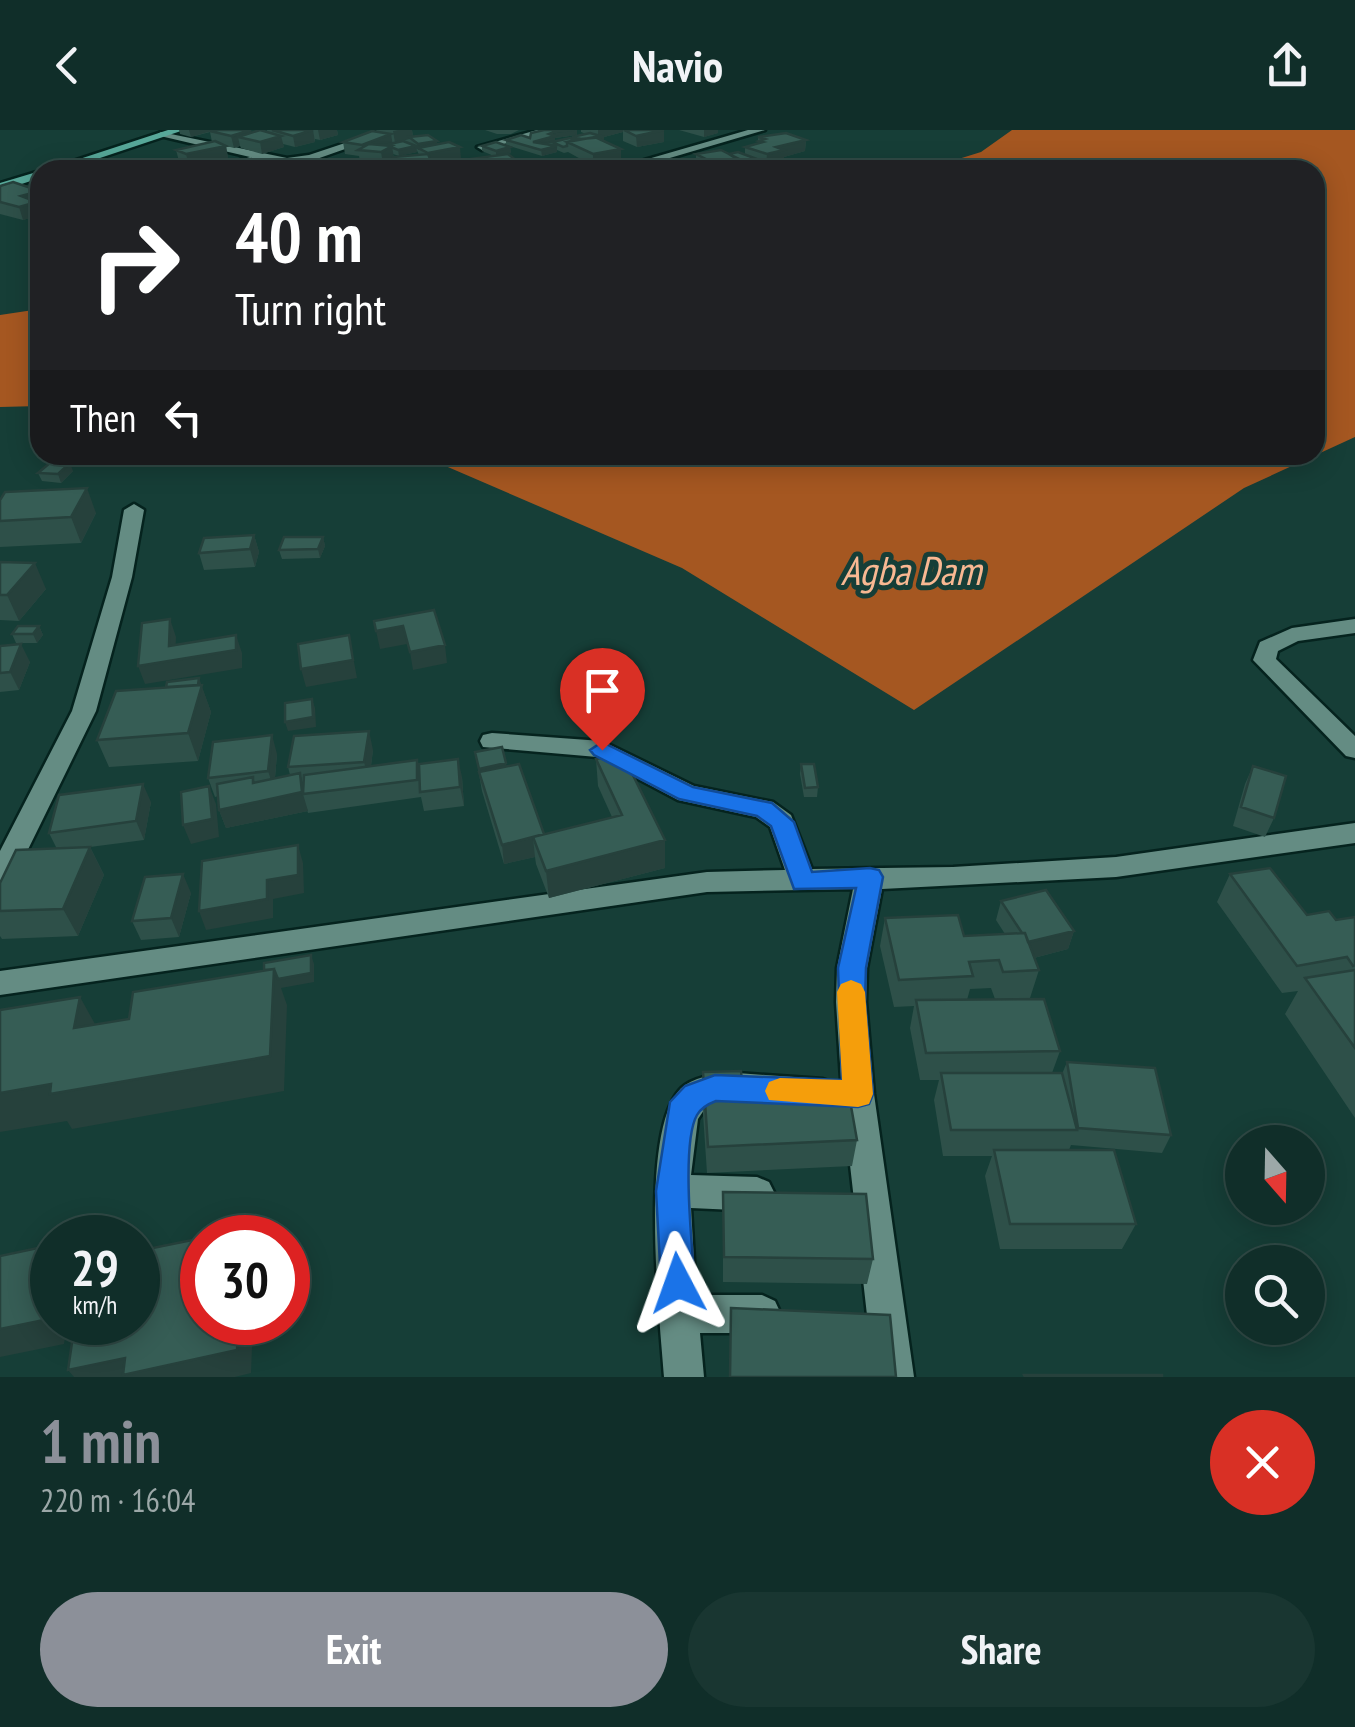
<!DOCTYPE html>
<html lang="en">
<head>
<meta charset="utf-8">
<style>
  body { margin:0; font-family:"PT Sans Narrow",sans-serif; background:#193631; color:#f1f3f6; height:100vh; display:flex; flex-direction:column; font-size:38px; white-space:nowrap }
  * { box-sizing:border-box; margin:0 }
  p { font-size:32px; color:#9ca8a8 }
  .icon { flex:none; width:55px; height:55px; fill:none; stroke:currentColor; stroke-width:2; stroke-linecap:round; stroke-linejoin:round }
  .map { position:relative; height:1247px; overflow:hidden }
  .side { display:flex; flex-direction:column; background:#102e29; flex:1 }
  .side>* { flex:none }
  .top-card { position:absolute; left:30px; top:30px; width:1295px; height:305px; border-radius:30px; box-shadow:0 5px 25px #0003,0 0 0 2px #304a46; background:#202124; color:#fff; overflow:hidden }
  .needle { width:65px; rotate:160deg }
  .fabs { position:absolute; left:1225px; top:995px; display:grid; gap:20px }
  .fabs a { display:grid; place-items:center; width:100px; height:100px; border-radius:50%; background:#102e29; box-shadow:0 5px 25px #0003,0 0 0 2px #304a46; font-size:50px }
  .speed { position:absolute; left:30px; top:1085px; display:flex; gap:20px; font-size:50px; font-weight:700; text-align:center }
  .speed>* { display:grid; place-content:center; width:130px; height:130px; border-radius:50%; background:#102e29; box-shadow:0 5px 25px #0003,0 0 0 2px #304a46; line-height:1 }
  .speed small { font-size:25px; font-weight:400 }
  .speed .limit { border:15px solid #d22; background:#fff; color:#111 }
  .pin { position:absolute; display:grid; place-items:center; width:85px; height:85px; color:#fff; margin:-102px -42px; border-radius:50% 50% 50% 0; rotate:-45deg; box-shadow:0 0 10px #0007 }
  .pin .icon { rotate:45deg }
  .me { position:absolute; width:110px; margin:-55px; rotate:356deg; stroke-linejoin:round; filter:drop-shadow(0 0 8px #0008) }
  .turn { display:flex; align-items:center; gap:35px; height:210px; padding:0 40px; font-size:45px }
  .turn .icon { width:130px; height:130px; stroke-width:2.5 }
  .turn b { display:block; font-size:70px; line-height:85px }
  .then { display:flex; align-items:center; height:95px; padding:0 40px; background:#0003; gap:20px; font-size:38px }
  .round { display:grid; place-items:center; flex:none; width:105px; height:105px; border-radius:52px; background:#193631 }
  .summary { display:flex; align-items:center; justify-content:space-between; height:170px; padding:0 40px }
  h1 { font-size:60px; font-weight:800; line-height:75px; color:#8c9099 }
  .primary-button { display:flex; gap:20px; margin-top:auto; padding:20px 40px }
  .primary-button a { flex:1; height:115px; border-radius:60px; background:#8c9099; color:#fff; font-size:40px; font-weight:800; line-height:115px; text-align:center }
  .primary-button a+a { background:#193631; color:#f1f3f6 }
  header { display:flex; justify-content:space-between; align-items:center; height:130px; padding:0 40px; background:#102e29; font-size:45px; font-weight:800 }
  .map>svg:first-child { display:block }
  .water { fill:#a55721 }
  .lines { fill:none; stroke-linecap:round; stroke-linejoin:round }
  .minor-casing { stroke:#05231e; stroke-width:5 }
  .primary-casing { stroke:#05231e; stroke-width:5 }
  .minor { fill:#648c83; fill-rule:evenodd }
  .primary { fill:#57a899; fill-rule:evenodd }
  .wall { fill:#2e5049; fill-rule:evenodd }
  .shaded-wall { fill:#26413c }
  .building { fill:#365d55; stroke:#26413c; stroke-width:2.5 }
  .route { fill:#1a73e8; stroke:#114b97; stroke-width:2.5 }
  .slow { fill:#f59e0b }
  .labels { text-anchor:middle; stroke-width:10; stroke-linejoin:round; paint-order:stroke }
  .water-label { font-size:40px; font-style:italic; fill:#f8b892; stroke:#163e37 }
</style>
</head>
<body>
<header><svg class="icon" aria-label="back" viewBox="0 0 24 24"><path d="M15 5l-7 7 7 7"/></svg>Navio<svg class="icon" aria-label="share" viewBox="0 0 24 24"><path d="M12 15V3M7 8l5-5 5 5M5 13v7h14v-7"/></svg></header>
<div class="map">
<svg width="1355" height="1247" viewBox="0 0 1355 1247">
  <rect width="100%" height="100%" fill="#163e37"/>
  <path class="water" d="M 1012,0 L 1355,0 L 1355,307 L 1244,358 L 914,580 L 682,438 L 420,325 L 1315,325 L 1315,40 L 923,40 L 981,22 Z
    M 40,179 L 40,276 L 0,277 L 0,185 Z"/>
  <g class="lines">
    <defs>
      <path id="minor" d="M 384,0 L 399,0 L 311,31 L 287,34 L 259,29 L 227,40 L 208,40 L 250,27 L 156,5 L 161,2 L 287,28 L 309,25 Z
        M 537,0 L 555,0 L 482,20 L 477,17 Z
        M 748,0 L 765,0 L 629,40 L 610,40 Z
        M 134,374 L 144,380 L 132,447 L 96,581 L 14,748 L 10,755 L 0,758 L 0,721 L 72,581 L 112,447 L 124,380 Z
        M 1355,489 L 1355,503 L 1298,511 L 1278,521 L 1276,529 L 1355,606 L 1355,628 L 1346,626 L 1253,530 L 1260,512 L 1292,498 Z
        M 492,603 L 602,611 L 694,656 L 773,672 L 791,685 L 812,739 L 953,737 L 1116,727 L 1355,693 L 1355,713 L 1116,747 L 882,759 L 867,838 L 866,872 L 874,964 L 914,1247 L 874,1247 L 842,964 L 836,872 L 837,838 L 853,759 L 707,762 L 0,865 L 0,841 L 707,742 L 785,740 L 770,697 L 756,687 L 678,670 L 597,627 L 483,617 L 480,611 L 483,605 Z
        M 737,943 L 823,949 L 835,953 L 839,963 L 835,973 L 823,977 L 737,972 L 706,977 L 698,989 L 691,1045 L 757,1047 L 769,1052 L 775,1064 L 769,1076 L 757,1081 L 691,1078 L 696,1165 L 762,1165 L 775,1171 L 781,1184 L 775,1197 L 762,1203 L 700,1203 L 704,1247 L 664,1247 C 660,1190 637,989 685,955 C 700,945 720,944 737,943 Z"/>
      <path id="primary" d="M 168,0 L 184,0 L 64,40 L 46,40 Z
        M 40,41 L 40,48 L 0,61 L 0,53 Z"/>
    </defs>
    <use href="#minor" class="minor-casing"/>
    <use href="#primary" class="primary-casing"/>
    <use href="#minor" class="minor"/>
    <use href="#primary" class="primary"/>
  </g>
  <path class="wall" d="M 179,0 L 250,0 L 252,3 L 267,2 L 267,0 L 337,0 L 338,5 L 320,10 L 315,9 L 315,12 L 295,17 L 283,14 L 284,17 L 262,24 L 241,18 L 240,16 L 234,18 L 226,16 L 228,28 L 189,36 L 179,31 L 176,20 L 212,12 L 210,2 L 191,7 L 180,4 Z
    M 376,0 L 412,0 L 413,7 L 437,11 L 437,15 L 461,29 L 451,31 L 464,40 L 395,40 L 393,28 L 383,34 L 360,31 L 359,26 L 345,24 L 343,12 L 377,2 ZM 416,18 L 419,25 L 394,27 L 393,24 L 399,26 L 417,22 Z
    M 485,0 L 519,0 L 511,4 L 497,4 Z
    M 577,0 L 577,5 L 555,8 L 555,11 L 572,9 L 572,7 L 586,4 L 581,2 L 581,0 L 664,0 L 664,12 L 637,17 L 623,11 L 623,2 L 604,7 L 604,11 L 621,19 L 621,31 L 593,36 L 568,22 L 564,23 L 557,20 L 557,22 L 542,26 L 506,15 L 506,10 L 530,8 Z
    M 679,0 L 718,0 L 718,3 L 704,7 Z
    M 758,7 L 806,10 L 805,21 L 784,27 L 784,32 L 766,36 L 753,32 L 753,34 L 741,37 L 741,40 L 684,40 L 684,38 L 696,35 L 696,24 L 745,25 L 745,17 L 758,14 Z
    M 482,16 L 510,17 L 511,23 L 504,25 L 518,32 L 519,40 L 480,40 L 480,37 L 480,40 L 472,40 L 470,29 L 494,26 L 482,21 Z
    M 0,56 L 38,75 L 40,85 L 23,90 L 0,84 Z
    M 73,341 L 61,353 L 42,351 L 38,343 Z
    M 0,370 L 96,383 L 81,413 L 0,417 Z
    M 254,405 L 259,422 L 255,437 L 204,440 L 199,423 Z
    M 323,407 L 325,416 L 320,428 L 282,429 L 279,420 Z
    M 0,432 L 46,459 L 19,491 L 0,490 Z
    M 39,496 L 43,505 L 37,513 L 16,513 L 12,504 Z
    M 0,516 L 30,532 L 19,560 L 0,562 Z
    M 602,542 L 623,555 L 623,564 L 608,567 L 602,551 Z
    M 201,555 L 211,582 L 198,631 L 109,637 L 97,610 Z
    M 373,620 L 371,636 L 462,647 L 464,676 L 424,681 L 421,667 L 308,683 L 307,679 L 308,681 L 226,698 L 219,680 L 218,666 L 215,667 L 208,648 L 277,624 L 275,648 L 290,645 L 288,637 Z
    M 475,622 L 507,636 L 544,704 L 612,687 L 598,656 L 596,629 L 665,710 L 665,738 L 549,768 L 536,734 L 535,727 L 504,734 L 482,661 Z
    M 801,634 L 818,657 L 817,667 L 804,667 L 800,644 Z
    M 1253,636 L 1274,688 L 1265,707 L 1233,696 L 1245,654 Z
    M 151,672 L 144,710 L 90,717 L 104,745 L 78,806 L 2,809 L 0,806 L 0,753 L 57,719 L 49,703 Z
    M 1230,744 L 1307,785 L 1336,790 L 1355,787 L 1355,988 L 1285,884 L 1298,861 L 1282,863 L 1217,772 Z
    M 191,763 L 179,807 L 141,810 L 132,791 Z
    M 1001,771 L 1074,801 L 1068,819 L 1034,828 L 1039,840 L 1030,868 L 1004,869 L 1060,921 L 1052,943 L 1062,944 L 1067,932 L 1171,1005 L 1162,1023 L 1071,1015 L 1069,1020 L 1136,1094 L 1122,1119 L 1000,1119 L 985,1046 L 992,1026 L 943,1026 L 934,970 L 939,950 L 920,950 L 910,898 L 914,876 L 894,877 L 880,816 L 885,788 L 964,806 L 1005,804 L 996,790 ZM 991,858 L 995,869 L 967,870 L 970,859 Z
    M 703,942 L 743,964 L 857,1010 L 852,1036 L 707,1043 L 702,969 Z
    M 723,1062 L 873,1129 L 867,1154 L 723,1152 Z"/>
  <path class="shaded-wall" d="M 189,0 L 215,0 L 191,7 Z
    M 251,0 L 254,11 L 238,7 L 240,16 L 234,18 L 231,6 Z
    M 313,0 L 315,12 L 295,17 L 293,6 Z
    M 318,0 L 337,0 L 338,5 L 320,10 Z
    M 398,0 L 412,0 L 413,8 L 395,13 L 393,1 Z
    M 577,0 L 577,5 L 555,8 L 555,12 L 533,17 L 533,12 L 549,4 Z
    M 598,0 L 623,0 L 623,2 L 604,7 L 604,13 L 598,8 Z
    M 664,0 L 664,12 L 637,17 L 636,6 Z
    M 704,0 L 718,0 L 718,3 L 704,7 Z
    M 391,4 L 393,16 L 363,20 L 362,15 Z
    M 281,6 L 284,17 L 262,24 L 260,12 Z
    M 806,10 L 805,21 L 784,27 L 784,32 L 766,36 L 767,24 L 776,17 Z
    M 437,11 L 437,17 L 418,20 L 418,14 Z
    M 226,16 L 228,28 L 189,36 L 186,24 Z
    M 392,16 L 394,28 L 383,34 L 381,22 Z
    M 416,16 L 417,22 L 399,26 L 398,20 Z
    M 557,16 L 557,22 L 542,26 L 541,20 Z
    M 460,17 L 461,29 L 432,35 L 416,36 L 417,40 L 397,40 L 396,34 L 428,23 Z
    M 510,17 L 511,23 L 496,27 L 496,21 Z
    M 621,19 L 621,31 L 593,36 L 593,24 Z
    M 754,28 L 753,34 L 741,37 L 741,40 L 711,40 L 716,34 Z
    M 518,32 L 519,40 L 480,40 L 480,37 Z
    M 261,33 L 263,40 L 241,40 L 241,38 Z
    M 103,34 L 105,40 L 85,40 Z
    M 40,61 L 40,75 L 38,75 L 40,85 L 23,90 L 19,77 L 21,66 Z
    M 70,333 L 73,341 L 61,353 L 58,344 Z
    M 87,358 L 96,383 L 81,413 L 71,387 Z
    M 254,405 L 259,422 L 255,437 L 250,419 Z
    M 323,407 L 325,416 L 320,428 L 318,419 Z
    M 35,433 L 46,459 L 19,491 L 7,465 Z
    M 170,489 L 176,507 L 175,530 L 236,505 L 242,523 L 242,538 L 145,554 L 138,536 L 169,516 Z
    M 39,496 L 43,505 L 37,513 L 33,504 Z
    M 403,496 L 407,514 L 380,519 L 376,501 Z
    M 349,505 L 357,548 L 306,557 L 301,539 Z
    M 21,514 L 30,532 L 19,560 L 10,542 Z
    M 445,515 L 447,533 L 413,540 L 410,522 Z
    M 199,548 L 211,582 L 198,631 L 188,603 Z
    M 623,555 L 623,564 L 608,567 L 607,558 Z
    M 312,569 L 315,578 L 316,597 L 288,601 L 285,592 Z
    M 369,601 L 373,620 L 369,651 L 364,632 Z
    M 272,605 L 277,624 L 274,659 L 268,641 Z
    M 458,629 L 462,647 L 464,676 L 460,657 Z
    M 506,633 L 508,642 L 481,648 L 479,639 Z
    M 300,643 L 305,662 L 303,664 L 308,681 L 226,698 L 219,680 L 253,653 L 253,647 L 259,666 Z
    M 143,654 L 151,672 L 144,710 L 136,691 Z
    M 209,656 L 216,674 L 219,707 L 191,714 L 183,695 Z
    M 533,708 L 535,727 L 504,734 L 502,715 Z
    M 665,710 L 665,738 L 549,768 L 546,741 Z
    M 298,715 L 303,733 L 304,763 L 273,769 L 273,788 L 206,800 L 199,781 L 267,750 Z
    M 90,717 L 104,745 L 78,806 L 63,779 Z
    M 183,744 L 191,763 L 179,807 L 171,788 Z
    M 1074,801 L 1068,819 L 1022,831 L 1028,812 Z
    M 311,825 L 314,834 L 314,852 L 281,858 L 287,875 L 284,961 L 72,999 L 67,991 L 0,1002 L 0,963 L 274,839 Z
    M 80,867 L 100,903 L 74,898 Z
    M 52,1137 L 52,1192 L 67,1192 L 64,1214 L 0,1227 L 0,1199 Z
    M 239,1192 L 253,1192 L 251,1243 L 235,1247 L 74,1247 L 68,1240 L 125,1228 Z"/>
  <path class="building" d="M 214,0 L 251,0 L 231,6 L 210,1 Z
    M 260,0 L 281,6 L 260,12 L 238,7 Z
    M 272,0 L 313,0 L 293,6 Z
    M 544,0 L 574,0 L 554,2 L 549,4 L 555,6 L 533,12 L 557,16 L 541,20 L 506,10 L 521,5 L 530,8 L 531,3 Z
    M 624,0 L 664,0 L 636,6 Z
    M 372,1 L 391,4 L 362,15 L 343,12 Z
    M 590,3 L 604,7 L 581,9 L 572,7 Z
    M 786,3 L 806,10 L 776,17 L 784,20 L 767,24 L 745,17 L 763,12 L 759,11 L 765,9 L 758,7 Z
    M 428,5 L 437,11 L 418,14 L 409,7 Z
    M 595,7 L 621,19 L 593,24 L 567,12 Z
    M 570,8 L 575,10 L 567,12 L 567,16 L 563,17 L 552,12 Z
    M 215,11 L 226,16 L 186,24 L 176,20 Z
    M 403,11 L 416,16 L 398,20 L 391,17 L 392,16 L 385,15 Z
    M 449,12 L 460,17 L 428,23 L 418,18 Z
    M 496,12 L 510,17 L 496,21 L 482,16 Z
    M 369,14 L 392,16 L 381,22 L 358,20 Z
    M 721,20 L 741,30 L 716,34 L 696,24 Z
    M 738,22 L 754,28 L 740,31 L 729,24 Z
    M 428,24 L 431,31 L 396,34 L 393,27 Z
    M 508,24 L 518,32 L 480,37 L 470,29 Z
    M 251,29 L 261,33 L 241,38 L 246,40 L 230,40 L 221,37 Z
    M 87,30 L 103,34 L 85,40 L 59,40 Z
    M 450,31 L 463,40 L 422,40 L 416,36 Z
    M 707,33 L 721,38 L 711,40 L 689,40 L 684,38 Z
    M 637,38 L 642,40 L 613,40 Z
    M 13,52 L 40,61 L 21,66 L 37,72 L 19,77 L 0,72 L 0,56 Z
    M 51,332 L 70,333 L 58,344 L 38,343 Z
    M 87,358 L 71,387 L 0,391 L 0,370 L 5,362 Z
    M 254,405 L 250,419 L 199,423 L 204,408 Z
    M 284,407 L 323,407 L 318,419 L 279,420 Z
    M 0,432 L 35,433 L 7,465 L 0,465 Z
    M 434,480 L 445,515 L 410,522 L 403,496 L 376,501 L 374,491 Z
    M 170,489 L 169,516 L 236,505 L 236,520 L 138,536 L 142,493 Z
    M 18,496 L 39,496 L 33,504 L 12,504 Z
    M 349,505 L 353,530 L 301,539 L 298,514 Z
    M 21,514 L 10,542 L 0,543 L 0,516 Z
    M 618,540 L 623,555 L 607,558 L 602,542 Z
    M 199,548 L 198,555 L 166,557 L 167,552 Z
    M 202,555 L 188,603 L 97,610 L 116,561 Z
    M 312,569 L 313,587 L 285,592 L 285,573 Z
    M 369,601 L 364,632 L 288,637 L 294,606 Z
    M 272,605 L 268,641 L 208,648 L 213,612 Z
    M 502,617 L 506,633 L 479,639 L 475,622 Z
    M 622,623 L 665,710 L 546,741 L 533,707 L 622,685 L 596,629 Z
    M 458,629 L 460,657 L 420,662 L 419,634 Z
    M 417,630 L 417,650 L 303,664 L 304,645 Z
    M 519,634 L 544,704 L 502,715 L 479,642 Z
    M 801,634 L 814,634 L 818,657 L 805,658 Z
    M 1253,636 L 1286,646 L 1274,688 L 1241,677 Z
    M 300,643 L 302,662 L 219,680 L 217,654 L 253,647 L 253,653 Z
    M 143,654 L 136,691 L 49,703 L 59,665 Z
    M 209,656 L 212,689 L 183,695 L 181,662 Z
    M 298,715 L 298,745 L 267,750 L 267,769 L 199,781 L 202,731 Z
    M 90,717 L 63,779 L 0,781 L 0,753 L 16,720 Z
    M 1270,738 L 1307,785 L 1329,781 L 1336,790 L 1355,787 L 1355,835 L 1353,836 L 1347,827 L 1297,836 L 1230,744 Z
    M 183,744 L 171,788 L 132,791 L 145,747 Z
    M 1046,760 L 1074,801 L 1028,812 L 1025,803 L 1022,803 L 1001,771 Z
    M 958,785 L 964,806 L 1025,803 L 1039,840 L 1003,842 L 999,830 L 969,832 L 973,846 L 899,850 L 885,788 Z
    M 311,825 L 311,843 L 278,849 L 274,839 L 264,840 L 264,833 Z
    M 274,839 L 270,926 L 50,964 L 51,954 L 0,963 L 0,880 L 80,867 L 74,898 L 129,889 L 133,862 Z
    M 1355,840 L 1355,918 L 1305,848 Z
    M 1044,869 L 1060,921 L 926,923 L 916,870 Z
    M 1067,932 L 1155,938 L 1171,1005 L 1078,998 Z
    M 741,941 L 743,964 L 848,959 L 857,1010 L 708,1017 L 703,942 Z
    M 941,943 L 1062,943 L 1077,1000 L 951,1000 Z
    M 994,1020 L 1114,1020 L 1136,1094 L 1010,1094 Z
    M 723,1062 L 866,1064 L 873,1129 L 724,1127 Z
    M 244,1099 L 243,1108 L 203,1108 Z
    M 202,1108 L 202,1192 L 239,1192 L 237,1220 L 123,1245 L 125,1228 L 68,1240 L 75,1192 L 138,1192 L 138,1121 Z
    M 52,1115 L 52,1137 L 44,1190 L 0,1199 L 0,1126 Z
    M 731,1178 L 890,1185 L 896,1247 L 730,1247 Z
    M 1024,1245 L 1162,1245 L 1162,1247 L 1025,1247 Z"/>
  <path class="route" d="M 602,612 L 693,657 L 772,673 L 794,692 L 812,742 L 870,738 L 879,740 L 883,747 L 866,838 L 865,872 L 873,964 L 869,974 L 858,977 L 716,971 C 708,974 701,978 697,985 C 681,1013 692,1118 695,1153 L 690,1165 L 678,1170 L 666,1165 L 661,1153 L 656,1061 L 670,972 L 685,956 L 715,945 L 842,950 L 838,838 L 856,758 L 794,759 L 771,696 L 757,686 L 679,669 L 594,625 L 590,620 Z"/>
  <path class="slow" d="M 851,850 L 861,854 L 865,862 L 873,964 L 869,974 L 858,977 L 769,970 L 765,961 L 769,952 L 780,948 L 842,950 L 837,862 L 841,854 Z"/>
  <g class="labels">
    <g class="water-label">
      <text x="911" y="455">Agba Dam</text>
    </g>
  </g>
</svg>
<div class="fabs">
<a><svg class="needle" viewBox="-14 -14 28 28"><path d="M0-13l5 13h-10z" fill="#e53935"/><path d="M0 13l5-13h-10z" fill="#9ca8a8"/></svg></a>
<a><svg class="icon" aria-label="search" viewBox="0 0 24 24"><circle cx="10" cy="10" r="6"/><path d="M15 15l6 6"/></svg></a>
</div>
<div class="speed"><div>29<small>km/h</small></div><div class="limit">30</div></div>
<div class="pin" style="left:602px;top:620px;background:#d93025"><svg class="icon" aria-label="arrive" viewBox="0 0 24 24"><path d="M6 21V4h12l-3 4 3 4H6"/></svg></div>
<svg class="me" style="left:678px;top:1153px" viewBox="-20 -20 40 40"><path d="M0-17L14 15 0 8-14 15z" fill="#1a73e8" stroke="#fff" stroke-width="4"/></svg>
<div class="top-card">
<div class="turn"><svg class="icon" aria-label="right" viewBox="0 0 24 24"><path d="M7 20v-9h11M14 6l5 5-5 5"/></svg><div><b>40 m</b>Turn right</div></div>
<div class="then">Then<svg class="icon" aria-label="left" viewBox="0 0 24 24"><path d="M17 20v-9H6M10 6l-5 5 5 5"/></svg></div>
</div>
</div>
<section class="side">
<div class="summary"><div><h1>1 min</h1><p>220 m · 16:04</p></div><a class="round" style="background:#d93025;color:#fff"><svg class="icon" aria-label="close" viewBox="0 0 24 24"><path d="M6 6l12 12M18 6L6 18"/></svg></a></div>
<div class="primary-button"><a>Exit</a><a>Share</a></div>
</section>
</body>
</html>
